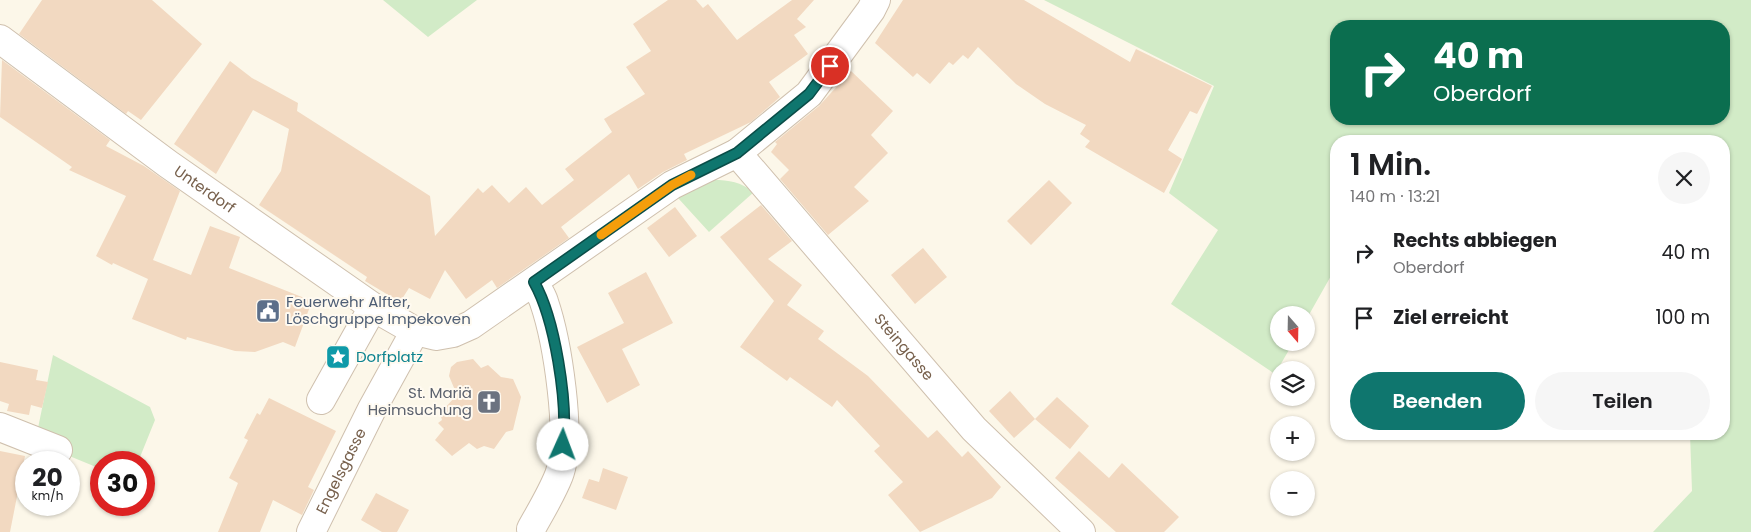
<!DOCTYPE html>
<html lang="de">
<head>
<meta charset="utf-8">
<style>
  body { margin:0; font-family:Poppins,sans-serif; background:#f6f6f6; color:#202124; height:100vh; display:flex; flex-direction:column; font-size:19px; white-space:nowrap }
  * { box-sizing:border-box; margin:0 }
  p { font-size:16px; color:#757577 }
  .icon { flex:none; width:28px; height:28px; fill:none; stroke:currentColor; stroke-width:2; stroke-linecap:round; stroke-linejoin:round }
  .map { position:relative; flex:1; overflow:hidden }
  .drawer { position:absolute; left:1330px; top:135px; width:400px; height:305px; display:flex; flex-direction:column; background:#fff; border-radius:20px; box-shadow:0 1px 4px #0004 }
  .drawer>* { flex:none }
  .banner { position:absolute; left:1330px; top:20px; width:400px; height:105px; border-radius:20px; box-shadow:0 1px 4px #0004; background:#0b6e4f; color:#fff; overflow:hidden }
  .needle { width:32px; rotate:160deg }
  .fabs { position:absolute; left:1270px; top:306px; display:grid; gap:10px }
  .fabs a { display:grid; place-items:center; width:45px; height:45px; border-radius:50%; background:#fff; box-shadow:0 1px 4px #0004; font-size:25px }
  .speed { position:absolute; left:15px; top:451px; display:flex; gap:10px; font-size:25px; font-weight:700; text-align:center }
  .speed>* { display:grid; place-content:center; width:65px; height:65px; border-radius:50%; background:#fff; box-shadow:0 1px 4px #0004; line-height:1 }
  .speed small { font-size:12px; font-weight:400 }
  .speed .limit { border:8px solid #d22; background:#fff; color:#111 }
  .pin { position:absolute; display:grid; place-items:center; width:42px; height:42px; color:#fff; margin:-21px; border:2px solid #fff; border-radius:50%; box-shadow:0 1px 5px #0007 }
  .me { position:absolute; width:55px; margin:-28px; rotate:2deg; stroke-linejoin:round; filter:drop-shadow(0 0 4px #0008) }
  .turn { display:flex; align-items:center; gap:18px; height:105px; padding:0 20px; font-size:22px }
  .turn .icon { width:65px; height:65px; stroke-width:2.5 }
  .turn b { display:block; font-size:35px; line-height:42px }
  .round { display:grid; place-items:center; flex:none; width:52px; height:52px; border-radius:26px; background:#f6f6f6 }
  .headline { display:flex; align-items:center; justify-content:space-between; height:85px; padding:0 20px }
  h1 { font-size:30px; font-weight:600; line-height:38px }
  .action { display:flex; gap:10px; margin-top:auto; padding:10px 20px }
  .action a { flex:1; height:58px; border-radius:30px; background:#0f766e; color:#fff; font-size:20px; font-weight:600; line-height:58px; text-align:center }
  .action a+a { background:#f6f6f6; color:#202124 }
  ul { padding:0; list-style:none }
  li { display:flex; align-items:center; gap:15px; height:65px; padding:0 20px }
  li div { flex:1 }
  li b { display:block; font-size:19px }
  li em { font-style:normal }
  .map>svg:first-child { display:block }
  .green { fill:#d2ebc7; fill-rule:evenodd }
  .building { fill:#f2d9c1 }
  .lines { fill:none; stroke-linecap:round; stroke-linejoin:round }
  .minor-casing { stroke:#cfc0ae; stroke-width:30 }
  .minor { stroke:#fff; stroke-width:28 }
  .route-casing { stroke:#0a4d48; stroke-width:12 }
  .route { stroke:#0f766e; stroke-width:9 }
  .slow { stroke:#f59e0b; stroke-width:9 }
  .labels { text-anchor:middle; stroke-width:4; stroke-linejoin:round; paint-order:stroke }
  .street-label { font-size:15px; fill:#77604c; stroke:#fffaf0 }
  .service-label { font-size:15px; fill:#4e5e75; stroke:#fffaf0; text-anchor:start }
  .culture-label { font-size:15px; fill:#0d838f; stroke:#fffaf0; text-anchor:start }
  .worship-label { font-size:15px; fill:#5b616d; stroke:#fffaf0; text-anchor:end }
</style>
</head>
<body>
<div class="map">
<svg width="1751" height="532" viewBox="0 0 1751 532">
  <rect width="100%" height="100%" fill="#fcf7e9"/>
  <path class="green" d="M 383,0 L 477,0 L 428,37 Z
    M 1044,0 L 1751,0 L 1751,532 L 1653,532 L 1692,491 L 1690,434 L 1724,434 L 1724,141 L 1336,141 L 1336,267 L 1306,320 L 1306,315 L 1279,315 L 1279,342 L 1293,343 L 1275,374 L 1171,304 L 1218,230 L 1169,193 L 1214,86 ZM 1336,26 L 1724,26 L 1724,119 L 1336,119 Z
    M 713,180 C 730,180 740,182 754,192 L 709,232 L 678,198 L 696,187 Z
    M 53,355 L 150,407 L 155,420 L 138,462 L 101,462 L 101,469 L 62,453 L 38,428 Z"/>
  <path class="building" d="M 42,0 L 152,0 L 202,44 L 141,120 L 128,111 L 126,114 L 19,34 Z
    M 668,0 L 696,0 L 703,8 L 708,4 L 737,40 L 792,0 L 814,0 L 797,19 L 806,27 L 794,35 L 808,54 L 769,82 L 780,97 L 751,122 L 684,154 L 687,160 L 663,172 L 638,189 L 629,174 L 561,227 L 569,238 L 497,288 L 492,280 L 466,299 L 445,270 L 430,299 L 409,288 L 400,302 L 365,281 L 367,277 L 259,205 L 281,171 L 289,129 L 253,110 L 216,174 L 174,144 L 230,61 L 252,78 L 298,103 L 297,111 L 430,196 L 435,236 L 478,188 L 483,193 L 492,185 L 509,203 L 526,187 L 542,205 L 574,180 L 565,169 L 612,132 L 604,119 L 645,94 L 626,67 L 651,51 L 633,24 Z
    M 903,0 L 1024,0 L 1130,62 L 1136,49 L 1212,86 L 1197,114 L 1190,111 L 1168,150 L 1182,159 L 1164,193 L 1085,147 L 1090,141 L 1080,134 L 1086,125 L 1045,104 L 1016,84 L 978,47 L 968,59 L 963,55 L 953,65 L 949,62 L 930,84 L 917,73 L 913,77 L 875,43 Z
    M 2,60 L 110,140 L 106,146 L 144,166 L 180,191 L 153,260 L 191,275 L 210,226 L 240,237 L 229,268 L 312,301 L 295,347 L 283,342 L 255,352 L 235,351 L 187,337 L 186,340 L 132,319 L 148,279 L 113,263 L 112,265 L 96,256 L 126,196 L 69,170 L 72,167 L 0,117 Z
    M 851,71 L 893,111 L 871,135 L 888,153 L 854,187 L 869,201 L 828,235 L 780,179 L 789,170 L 771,152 L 777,144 L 775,142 L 819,106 Z
    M 1049,180 L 1072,203 L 1031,245 L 1007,221 Z
    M 761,205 L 792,241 L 768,259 L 802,285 L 787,305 L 824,331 L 818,339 L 868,376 L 928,438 L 937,430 L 962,457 L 968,451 L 1001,487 L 992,498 L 920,532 L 888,495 L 903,482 L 874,451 L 880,446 L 837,400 L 832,407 L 790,377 L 787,381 L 740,347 L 774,301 L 720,237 Z
    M 675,207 L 697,236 L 669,257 L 647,228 Z
    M 923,248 L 947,277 L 915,304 L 891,275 Z
    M 646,272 L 673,323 L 622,349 L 640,385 L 607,403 L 577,347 L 624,323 L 608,293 Z
    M 473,359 L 481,368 L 488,365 L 501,377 L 513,379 L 521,397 L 513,430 L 506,432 L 494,449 L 484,446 L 477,449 L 469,443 L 452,456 L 435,440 L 444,429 L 438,423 L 442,420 L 440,413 L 457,395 L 449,376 L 451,367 L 457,362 Z
    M 0,362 L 38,370 L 36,380 L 48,382 L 42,408 L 31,405 L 29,415 L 7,411 L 9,404 L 0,401 Z
    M 1010,391 L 1035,419 L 1057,397 L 1089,426 L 1070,449 L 1035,419 L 1014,438 L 989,411 Z
    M 269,398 L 336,431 L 308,487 L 314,490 L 302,515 L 273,500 L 260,532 L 218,532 L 238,483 L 229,478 L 248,440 L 244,438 L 257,413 L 260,415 Z
    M 0,451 L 25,456 L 10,532 L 0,532 Z
    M 1079,451 L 1109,478 L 1122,463 L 1179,517 L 1164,532 L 1116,532 L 1055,478 Z
    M 603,468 L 628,477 L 616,510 L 582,498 L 589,479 L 599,482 Z
    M 376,493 L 409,510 L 397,532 L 382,532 L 361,520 Z"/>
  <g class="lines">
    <defs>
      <g id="minor">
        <path id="s1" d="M 0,39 L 168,164 L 373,307 L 415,331 L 436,336 L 453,333 L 471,325 L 672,185 L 737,153 L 809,94 L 871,10 L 876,0"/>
        <path id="s2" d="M 737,153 L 974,429 L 1081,532"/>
        <path d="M 321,400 L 373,307"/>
        <path d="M 0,427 L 58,450"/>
        <path d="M 531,529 C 541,511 552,493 559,475 C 573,438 557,340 544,302 C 542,295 537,289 534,282"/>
        <path id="s3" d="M 311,532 L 372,409 L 415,331"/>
      </g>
    </defs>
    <use href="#minor" class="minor-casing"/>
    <use href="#minor" class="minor"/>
  </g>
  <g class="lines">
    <defs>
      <path id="route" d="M 563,445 C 568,402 555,319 534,282 L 672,185 L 737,153 L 809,94 L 830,66"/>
    </defs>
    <use href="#route" class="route-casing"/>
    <use href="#route" class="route"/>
    <path class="slow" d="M 601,235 L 672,185 L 691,175"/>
  </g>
  <defs>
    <symbol id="civic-square" viewBox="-11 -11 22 22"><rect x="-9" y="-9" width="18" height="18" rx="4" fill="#5c6f8a" stroke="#fffaf0"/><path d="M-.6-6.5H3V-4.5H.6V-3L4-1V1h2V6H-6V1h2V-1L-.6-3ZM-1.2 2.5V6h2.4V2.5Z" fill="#fff"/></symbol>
    <symbol id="sight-square" viewBox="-11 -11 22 22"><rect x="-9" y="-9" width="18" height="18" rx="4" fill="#0f9aa8" stroke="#fffaf0"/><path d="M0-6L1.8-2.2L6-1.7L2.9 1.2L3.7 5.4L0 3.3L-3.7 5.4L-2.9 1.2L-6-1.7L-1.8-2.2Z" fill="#fff"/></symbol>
    <symbol id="church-square" viewBox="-11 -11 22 22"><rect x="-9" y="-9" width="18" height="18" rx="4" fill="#6b7280" stroke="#fffaf0"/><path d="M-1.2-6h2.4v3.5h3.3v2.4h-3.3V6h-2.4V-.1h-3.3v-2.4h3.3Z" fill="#fff"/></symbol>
  </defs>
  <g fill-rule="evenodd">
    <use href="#civic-square" x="254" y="297" width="28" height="28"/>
    <use href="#sight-square" x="324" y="343" width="28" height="28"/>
    <use href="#church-square" x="475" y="388" width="28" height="28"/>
  </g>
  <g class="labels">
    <g class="street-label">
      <text dy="5" stroke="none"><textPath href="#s1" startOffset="254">Unterdorf</textPath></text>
      <text dy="5" stroke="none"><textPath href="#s2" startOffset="256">Steingasse</textPath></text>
      <text dy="5" stroke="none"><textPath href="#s3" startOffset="68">Engelsgasse</textPath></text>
    </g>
    <g class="service-label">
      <text x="286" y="307">Feuerwehr Alfter,<tspan x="286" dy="17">Löschgruppe Impekoven</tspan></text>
    </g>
    <g class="culture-label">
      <text x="356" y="362">Dorfplatz</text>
    </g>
    <g class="worship-label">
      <text x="472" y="398">St. Mariä<tspan x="472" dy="17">Heimsuchung</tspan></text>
    </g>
  </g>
</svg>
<div class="fabs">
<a><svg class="needle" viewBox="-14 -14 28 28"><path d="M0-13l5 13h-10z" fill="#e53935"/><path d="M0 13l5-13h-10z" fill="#757577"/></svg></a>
<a><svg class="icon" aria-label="layers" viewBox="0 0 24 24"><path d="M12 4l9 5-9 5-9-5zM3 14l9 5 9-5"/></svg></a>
<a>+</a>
<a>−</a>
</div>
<div class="speed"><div>20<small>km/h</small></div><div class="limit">30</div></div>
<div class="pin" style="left:830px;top:66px;background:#d93025"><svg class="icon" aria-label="arrive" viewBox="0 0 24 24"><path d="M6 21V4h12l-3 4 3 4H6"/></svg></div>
<svg class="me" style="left:563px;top:445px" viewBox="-20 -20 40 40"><circle r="19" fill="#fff"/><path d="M0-13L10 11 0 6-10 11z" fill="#0f766e"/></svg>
<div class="banner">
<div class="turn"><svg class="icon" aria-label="right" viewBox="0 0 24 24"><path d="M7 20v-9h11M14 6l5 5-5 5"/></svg><div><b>40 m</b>Oberdorf</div></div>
</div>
<section class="drawer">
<div class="headline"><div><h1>1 Min.</h1><p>140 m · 13:21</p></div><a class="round"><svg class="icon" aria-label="close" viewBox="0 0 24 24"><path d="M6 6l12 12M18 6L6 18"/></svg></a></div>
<ul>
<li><svg class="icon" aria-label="right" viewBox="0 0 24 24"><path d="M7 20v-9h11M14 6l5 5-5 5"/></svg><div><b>Rechts abbiegen</b><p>Oberdorf</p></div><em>40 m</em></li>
<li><svg class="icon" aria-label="arrive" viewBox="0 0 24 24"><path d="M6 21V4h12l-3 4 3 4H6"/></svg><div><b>Ziel erreicht</b></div><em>100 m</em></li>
</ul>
<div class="action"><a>Beenden</a><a>Teilen</a></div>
</section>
</div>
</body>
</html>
